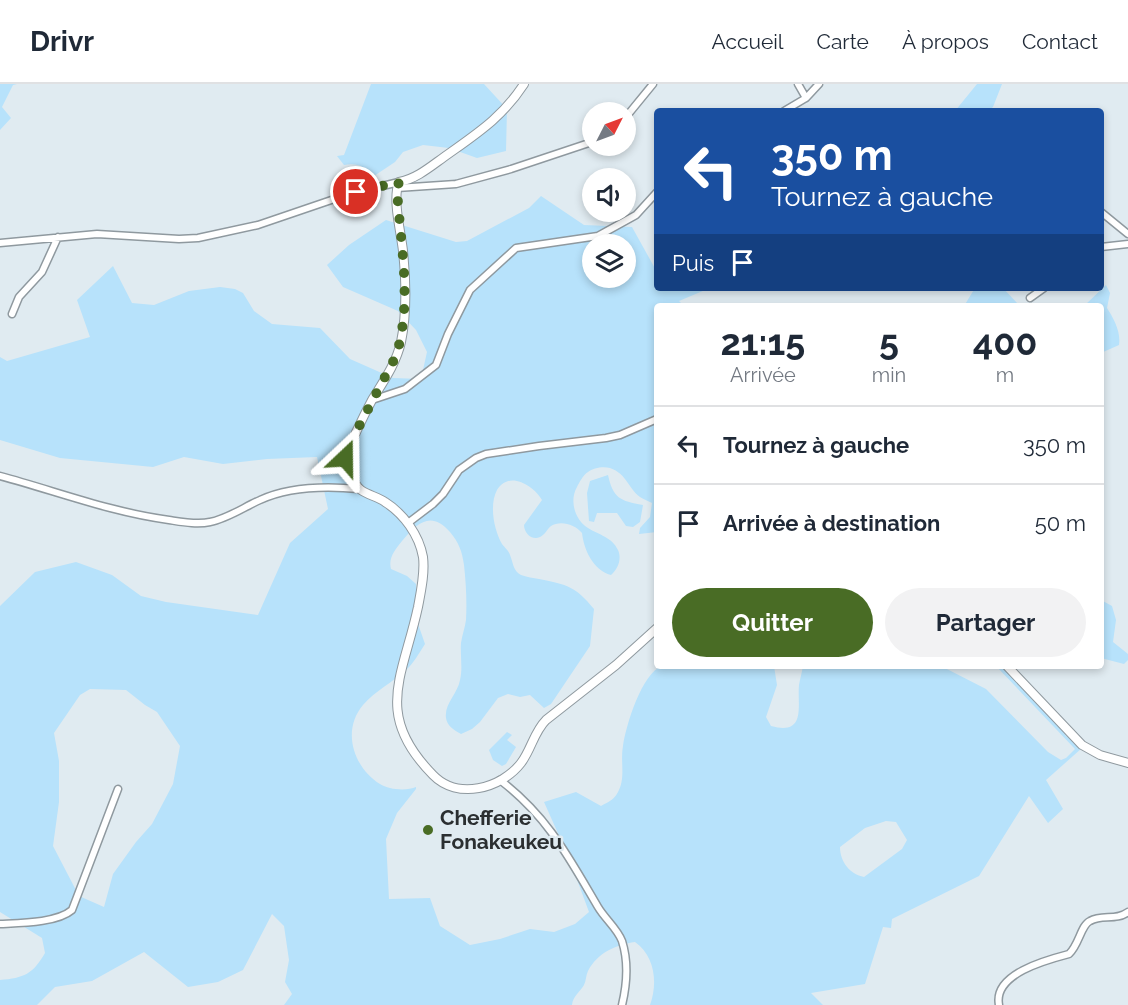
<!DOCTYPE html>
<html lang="fr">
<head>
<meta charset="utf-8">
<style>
  body { margin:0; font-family:Raleway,sans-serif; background:#f2f2f3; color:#1f2937; height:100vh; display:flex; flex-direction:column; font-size:22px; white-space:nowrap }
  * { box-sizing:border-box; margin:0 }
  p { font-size:20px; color:#747a83 }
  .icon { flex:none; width:33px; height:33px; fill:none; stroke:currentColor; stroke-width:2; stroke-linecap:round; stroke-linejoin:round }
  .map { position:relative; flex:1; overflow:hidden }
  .sheet { position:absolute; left:654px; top:219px; width:450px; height:366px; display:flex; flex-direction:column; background:#fff; border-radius:6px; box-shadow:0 3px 9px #0003 }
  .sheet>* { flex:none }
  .hud { position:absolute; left:654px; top:24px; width:450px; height:183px; border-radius:6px; box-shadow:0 3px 9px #0003; background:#1a4fa0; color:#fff; overflow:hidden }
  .needle { width:39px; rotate:48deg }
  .fabs { position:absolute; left:582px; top:18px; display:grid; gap:12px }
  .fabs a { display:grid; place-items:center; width:54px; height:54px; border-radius:50%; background:#fff; box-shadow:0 3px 9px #0003; font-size:30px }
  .pin { position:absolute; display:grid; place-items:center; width:51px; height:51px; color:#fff; margin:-26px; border:3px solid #fff; border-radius:50%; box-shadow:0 2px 6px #0007 }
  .me { position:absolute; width:66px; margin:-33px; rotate:23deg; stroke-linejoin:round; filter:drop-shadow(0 0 4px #0008) }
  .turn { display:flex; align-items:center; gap:21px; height:126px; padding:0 18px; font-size:27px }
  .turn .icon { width:78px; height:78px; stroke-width:2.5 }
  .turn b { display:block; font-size:42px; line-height:51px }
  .then { display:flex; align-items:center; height:57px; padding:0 18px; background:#0003; gap:12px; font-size:22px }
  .eta { display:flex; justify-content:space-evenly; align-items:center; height:102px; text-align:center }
  .eta b { font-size:36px; font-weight:700; line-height:42px }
  .action { display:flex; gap:12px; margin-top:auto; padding:12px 18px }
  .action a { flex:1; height:69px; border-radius:36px; background:#496c25; color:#fff; font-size:24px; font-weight:700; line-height:69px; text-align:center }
  .action a+a { background:#f2f2f3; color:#1f2937 }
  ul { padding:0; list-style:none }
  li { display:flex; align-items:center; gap:18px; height:78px; padding:0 18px; border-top:2px solid #e0e1e3 }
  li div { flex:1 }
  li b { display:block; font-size:22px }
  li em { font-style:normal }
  header { display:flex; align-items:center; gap:36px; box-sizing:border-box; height:84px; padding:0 30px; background:#fff; border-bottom:2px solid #e0e1e3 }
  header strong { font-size:28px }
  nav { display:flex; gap:33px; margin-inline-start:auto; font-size:21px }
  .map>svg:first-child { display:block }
  .green { fill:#b7e2fb; fill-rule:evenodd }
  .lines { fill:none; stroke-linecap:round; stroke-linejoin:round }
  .minor-casing { stroke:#8f999f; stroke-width:9 }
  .tertiary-casing { stroke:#8f999f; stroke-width:10 }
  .minor { stroke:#fff; stroke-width:6 }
  .tertiary { stroke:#fff; stroke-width:8 }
  .route { stroke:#496c25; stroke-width:10; stroke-dasharray:0 18 }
  .poi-dot { fill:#496c25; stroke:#e0ebf1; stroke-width:2 }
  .labels { text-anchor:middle; stroke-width:5; stroke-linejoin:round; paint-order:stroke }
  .poi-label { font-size:21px; font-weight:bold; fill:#2b2f31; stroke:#e0ebf1; text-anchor:start }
</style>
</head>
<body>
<header>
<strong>Drivr</strong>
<nav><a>Accueil</a><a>Carte</a><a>À propos</a><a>Contact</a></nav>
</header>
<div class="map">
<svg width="1128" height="921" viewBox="0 0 1128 921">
  <rect width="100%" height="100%" fill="#e0ebf1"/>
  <path class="green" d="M 0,0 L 17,0 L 13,1 L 2,23 L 11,34 L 0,46 Z
    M 371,0 L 484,0 L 507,25 L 506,67 L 477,74 L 449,64 L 423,61 L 403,68 L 395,78 L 374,92 C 365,83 357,78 344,81 L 337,72 L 344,71 Z
    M 977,0 L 1002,0 L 993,23 L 988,27 L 955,27 Z
    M 541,112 L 584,141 L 632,143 L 657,188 L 657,204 L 710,204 L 679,217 L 684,222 L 657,222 L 657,448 L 639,450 L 640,444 L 650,433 L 652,419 C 648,417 643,415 640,413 C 628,404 627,390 610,384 C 603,382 593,384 588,388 C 583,391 579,399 577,403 C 569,417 575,436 588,444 C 599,451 612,453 618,466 C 622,475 618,485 611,491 C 593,486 584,466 582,449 C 575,440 560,436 551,442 C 547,445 545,451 540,453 C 532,457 524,449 524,441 L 542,416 C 534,402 509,386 497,406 C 489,421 494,446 502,460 C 505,464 509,467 510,471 C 513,478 513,487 521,491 C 526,493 534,494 539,495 C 568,501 575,502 594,525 L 590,562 L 551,620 L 544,624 L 530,611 L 520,613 L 508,610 L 498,614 L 480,638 L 472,645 L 461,650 C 454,646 447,642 446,634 C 444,620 458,609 460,596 C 463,584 460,571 461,559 C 462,551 465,544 466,536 C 467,518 466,499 464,481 C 462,467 459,459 450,448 C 431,426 417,439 402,457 C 395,466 388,474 391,485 L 407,492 L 416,500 L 416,534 L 425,560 C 419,569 414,579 406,586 C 393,598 375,607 363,621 C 341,647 354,684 380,700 C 389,706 407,707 416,703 L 416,705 L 397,729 L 386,755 L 389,815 L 430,814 L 440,842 L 470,861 L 500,855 L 530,845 L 554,848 L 575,840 L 589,828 L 569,774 L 544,718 L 576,708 L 601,722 C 608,718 614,716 618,708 C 626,694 620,677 623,662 C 626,641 642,589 662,582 L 774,582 L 777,601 L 766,633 L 771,642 C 807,652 797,621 799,601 C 800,595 802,588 803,582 L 941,582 L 986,605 L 1048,668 L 1061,676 L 1066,674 L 1075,665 L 996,582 L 1011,582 C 1036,603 1025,625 1066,637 L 1065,651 L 1082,664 L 1046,696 L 1063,725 L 1048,739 L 1029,712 L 979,792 L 892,835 L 891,844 L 883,843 L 865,900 L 811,909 L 823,921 L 650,921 C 658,899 655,872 635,858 C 616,861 598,868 588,887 C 586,891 586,897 584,901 C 580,908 573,912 572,921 L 284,921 L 292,910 L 285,898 L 289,876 L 284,842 L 272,830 L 243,886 L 218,898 L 188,903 L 144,868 L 92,897 L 55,903 L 37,921 L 0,921 L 0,896 C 24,894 33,890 45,869 L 42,854 L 0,828 L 0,522 L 35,488 L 76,478 L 112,491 L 141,512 L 166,518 L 258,531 L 290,459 L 328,425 L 317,373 L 267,375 L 223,380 L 184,373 L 153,383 L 60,374 L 0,356 L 0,273 L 7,277 L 90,253 L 77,216 L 113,182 L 132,219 L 154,221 L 189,207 L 220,203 L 235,205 L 243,209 L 254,227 L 272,240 L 320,244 L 350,275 L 393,294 L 421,295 L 427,268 L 416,246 L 398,227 L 343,203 L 327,181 L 349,161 L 386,136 L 456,158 L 467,157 L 529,124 ZM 592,160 L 626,160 L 626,194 L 592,194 ZM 90,605 L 126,606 L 145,621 L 157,628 L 180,662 L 173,700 L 152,740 L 136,758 L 113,790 L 104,823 L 79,812 L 53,762 L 59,718 L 59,677 L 54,649 L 80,611 ZM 886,737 L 896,738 L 907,756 L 902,765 L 864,793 C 850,790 840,778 840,763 L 865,744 Z
    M 1106,201 L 1110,209 L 1107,224 C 1114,235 1121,248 1119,261 L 1101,269 L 1101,222 L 1084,222 Z
    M 975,204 L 1003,204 L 1020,222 L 964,222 Z
    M 608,391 C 613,414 620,417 643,421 L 640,438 L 633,443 L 626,442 L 617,429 L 597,429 L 594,438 L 589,437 L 587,409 L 590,397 Z
    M 1101,516 L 1112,522 L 1116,536 L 1113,558 L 1128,570 L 1128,576 L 1124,580 L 1101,574 Z
    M 507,648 L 512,651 L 507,656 L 516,663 L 506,680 L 502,682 L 493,676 L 489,666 Z"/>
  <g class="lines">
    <defs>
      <path id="minor" d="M 798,0 L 806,14
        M 784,27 L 806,14 L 819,0
        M 626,33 L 653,0
        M 397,104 L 456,100 L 511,85 L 592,58
        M 1101,128 L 1128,150
        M 0,159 L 97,150 L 179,155 L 198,154 L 258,141 L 349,110 L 399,98
        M 1101,163 L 1128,160
        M 1030,214 L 1044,204
        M 12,230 L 19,213 L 42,188 L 58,153
        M 372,316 L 405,305 L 436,281 L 448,250 L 470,206 L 516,164 L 598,152 L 636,131 L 657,108
        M 0,392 C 56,407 110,428 169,436 C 182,438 197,441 210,438 C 227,435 244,423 260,416 C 290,402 327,402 359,405
        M 408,439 L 433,420 L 443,410 L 459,386 L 476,374 L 486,370 L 539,362 L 606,354 L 620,351 L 657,335
        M 500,696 C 548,733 568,772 598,823 C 605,835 617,844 622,857 C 629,879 627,900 622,921
        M 0,840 C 19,839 57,839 72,826 L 118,705
        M 999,921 C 993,890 1046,876 1069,870 C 1079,861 1081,841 1090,837 C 1102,830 1116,837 1128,828"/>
      <path id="tertiary" d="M 524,0 C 502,34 476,50 444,73 C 430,83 416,95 399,98 C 392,115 401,148 403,167 C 406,196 407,229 401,258 C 396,280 383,298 372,316 C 362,335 353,354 345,374 C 346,383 354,401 361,406 C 368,411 378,413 385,418 C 404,430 419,451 423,473 C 425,489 421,507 418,523 C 403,593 373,630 433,691 C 457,716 501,705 521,679 C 531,666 534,648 546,636 L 616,581 L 657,544
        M 1007,582 L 1082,661 L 1100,671 L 1128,679"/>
    </defs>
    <use href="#minor" class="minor-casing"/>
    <use href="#tertiary" class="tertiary-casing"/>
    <use href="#minor" class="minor"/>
    <use href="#tertiary" class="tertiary"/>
  </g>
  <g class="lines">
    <path class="route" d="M 345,374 L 355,350 L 396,272 C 413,217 400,160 397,104 L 399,98 L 356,108"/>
  </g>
  <circle class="poi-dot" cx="428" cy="746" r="6"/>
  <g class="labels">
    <g class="poi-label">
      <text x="440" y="741">Chefferie<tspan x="440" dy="24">Fonakeukeu</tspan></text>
    </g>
  </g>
</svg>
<div class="fabs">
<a><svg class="needle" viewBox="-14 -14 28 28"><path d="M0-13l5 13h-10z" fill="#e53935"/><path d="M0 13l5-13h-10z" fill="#747a83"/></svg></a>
<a><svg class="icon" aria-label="sound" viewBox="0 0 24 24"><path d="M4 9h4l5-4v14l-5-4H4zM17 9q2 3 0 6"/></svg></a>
<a><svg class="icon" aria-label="layers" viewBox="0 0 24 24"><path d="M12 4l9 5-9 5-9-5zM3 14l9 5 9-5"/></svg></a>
</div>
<div class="pin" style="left:356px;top:108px;background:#d93025"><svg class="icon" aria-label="arrive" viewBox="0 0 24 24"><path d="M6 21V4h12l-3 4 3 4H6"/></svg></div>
<svg class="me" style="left:345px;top:374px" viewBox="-20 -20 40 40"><path d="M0-17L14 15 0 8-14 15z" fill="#496c25" stroke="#fff" stroke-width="4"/></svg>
<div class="hud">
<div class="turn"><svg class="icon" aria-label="left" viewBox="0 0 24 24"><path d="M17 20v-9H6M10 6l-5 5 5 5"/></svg><div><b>350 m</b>Tournez à gauche</div></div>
<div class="then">Puis<svg class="icon" aria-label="arrive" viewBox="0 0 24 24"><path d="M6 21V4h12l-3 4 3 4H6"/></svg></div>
</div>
<section class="sheet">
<div class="eta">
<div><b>21:15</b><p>Arrivée</p></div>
<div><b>5</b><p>min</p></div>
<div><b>400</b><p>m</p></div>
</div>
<ul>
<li><svg class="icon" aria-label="left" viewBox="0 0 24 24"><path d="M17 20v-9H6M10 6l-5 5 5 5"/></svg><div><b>Tournez à gauche</b></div><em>350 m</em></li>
<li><svg class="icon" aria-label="arrive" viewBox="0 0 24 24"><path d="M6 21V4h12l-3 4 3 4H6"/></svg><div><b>Arrivée à destination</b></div><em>50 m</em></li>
</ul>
<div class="action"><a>Quitter</a><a>Partager</a></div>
</section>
</div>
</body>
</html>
